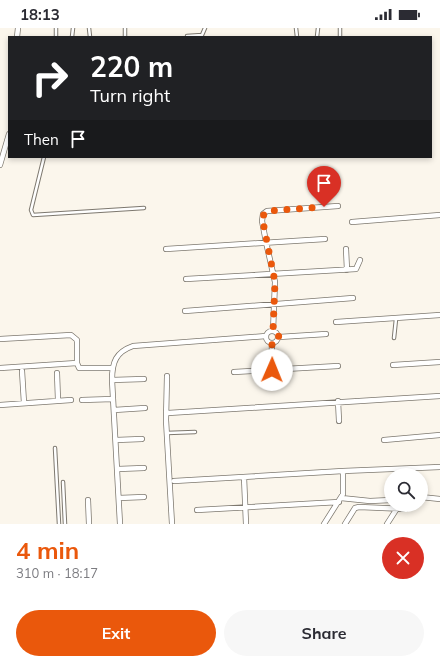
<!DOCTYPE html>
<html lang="en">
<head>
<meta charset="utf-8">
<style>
  body { margin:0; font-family:Mulish,sans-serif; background:#f7f7f7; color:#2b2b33; height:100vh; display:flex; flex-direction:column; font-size:15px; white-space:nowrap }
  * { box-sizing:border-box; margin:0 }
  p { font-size:13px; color:#7c7c81 }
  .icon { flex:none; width:22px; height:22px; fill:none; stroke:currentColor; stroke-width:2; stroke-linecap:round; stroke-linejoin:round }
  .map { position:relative; height:496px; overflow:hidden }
  .panel { display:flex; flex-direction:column; background:#fff; flex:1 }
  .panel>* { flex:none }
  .guide { position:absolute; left:8px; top:8px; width:424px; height:122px; border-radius:0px; box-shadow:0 2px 6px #0003; background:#202124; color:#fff; overflow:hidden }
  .fabs { position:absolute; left:384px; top:440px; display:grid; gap:8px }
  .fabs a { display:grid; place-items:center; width:44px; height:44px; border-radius:50%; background:#fff; box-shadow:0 2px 6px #0003; font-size:20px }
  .pin { position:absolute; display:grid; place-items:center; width:34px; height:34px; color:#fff; margin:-41px -17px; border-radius:50% 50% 50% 0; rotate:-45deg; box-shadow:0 0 4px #0007 }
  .pin .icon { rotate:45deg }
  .me { position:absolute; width:44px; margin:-22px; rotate:1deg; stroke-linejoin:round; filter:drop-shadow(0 0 3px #0008) }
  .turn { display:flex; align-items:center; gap:14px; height:84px; padding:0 16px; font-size:18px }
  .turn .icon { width:52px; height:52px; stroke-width:2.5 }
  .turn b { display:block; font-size:28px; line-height:34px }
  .then { display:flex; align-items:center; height:38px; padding:0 16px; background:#0003; gap:8px; font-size:15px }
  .round { display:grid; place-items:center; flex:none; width:42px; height:42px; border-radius:21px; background:#f7f7f7 }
  .overview { display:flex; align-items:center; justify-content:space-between; height:68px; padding:0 16px }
  h1 { font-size:24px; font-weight:700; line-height:30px; color:#ea580c }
  .button { display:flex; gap:8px; margin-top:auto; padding:8px 16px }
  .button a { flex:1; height:46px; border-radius:24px; background:#ea580c; color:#fff; font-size:16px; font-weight:700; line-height:46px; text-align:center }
  .button a+a { background:#f7f7f7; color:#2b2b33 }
  .status { display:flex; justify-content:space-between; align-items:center; height:28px; padding:0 20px; background:#fff; direction:ltr }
  .status svg { height:11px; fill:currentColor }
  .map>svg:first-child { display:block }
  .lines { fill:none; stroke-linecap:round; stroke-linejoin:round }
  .lane-casing { stroke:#7d786f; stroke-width:4.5 }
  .street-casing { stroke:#7d786f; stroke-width:6 }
  .lane { stroke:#fff; stroke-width:2.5 }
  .street { stroke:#fff; stroke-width:4.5 }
  .route { stroke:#ea580c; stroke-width:7; stroke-dasharray:0 12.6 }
</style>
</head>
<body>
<div class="status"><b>18:13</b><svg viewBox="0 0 49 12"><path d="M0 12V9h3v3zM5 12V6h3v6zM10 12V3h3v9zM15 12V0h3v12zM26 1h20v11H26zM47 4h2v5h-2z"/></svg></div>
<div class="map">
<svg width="440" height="496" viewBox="0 0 440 496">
  <rect width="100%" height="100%" fill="#fbf6ec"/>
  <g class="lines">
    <defs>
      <path id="lane" d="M 89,0 L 90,9
        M 125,0 L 125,9
        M 296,0 L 297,9
        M 340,0 L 340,9
        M 187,8 L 202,7 L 205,0
        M 56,9 L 56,0
        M 72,9 L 73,0
        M 317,9 L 318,0
        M 44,129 L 31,182 L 33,187 L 144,180
        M 394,310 L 396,291
        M 167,405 L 195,404
        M 55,420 L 59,496
        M 63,454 L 65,496"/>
      <path id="street" d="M 17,9 L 18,0
        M 0,137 L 9,106
        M 352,194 L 440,187
        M 166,221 L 325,211
        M 346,221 L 347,242
        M 186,251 L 356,241 L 360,232
        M 185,283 L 353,270
        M 336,294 L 440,287
        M266 309a6 6 0 1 1 12 0a6 6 0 1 1-12 0Z
        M 273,303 L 275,254 L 266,214 L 262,193 L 263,186 L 267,183 L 338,178
        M 279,309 L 326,306
        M 0,311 L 71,307 L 77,312 L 77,335 L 79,340 L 112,340
        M 393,337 L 440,334
        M 0,340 L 77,335
        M 271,342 L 272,315
        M 22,343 L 24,375
        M 234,344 L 338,338
        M 57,345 L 58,372
        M 167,348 L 166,392 L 172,496
        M 112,352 L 144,351
        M 82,372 L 113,371
        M 338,373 L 339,393
        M 0,377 L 71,372
        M 114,382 L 145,380
        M 168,385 L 440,368
        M 116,412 L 142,411
        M 384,412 L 440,407
        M 118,441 L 144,440
        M 343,443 L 440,439
        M 244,449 L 246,496
        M 174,453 L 343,443 L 343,466 L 324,496
        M 421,469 L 440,471
        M 119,470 L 144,469
        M 341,470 L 370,473 L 391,472
        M 88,472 L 89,496
        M 197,482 L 339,474
        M 120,496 L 112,352 C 112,334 116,324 133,318 L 266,308
        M 345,496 L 355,480 L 359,479 L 406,481 L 410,477
        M 387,496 L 396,482"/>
    </defs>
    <use href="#lane" class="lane-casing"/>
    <use href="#street" class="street-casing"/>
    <use href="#lane" class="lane"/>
    <use href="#street" class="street"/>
  </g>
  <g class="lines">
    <path class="route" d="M 272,342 L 272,315 L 276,314 L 279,309 L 277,305 L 273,303 L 275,254 L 262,189 L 267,183 L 324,179"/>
  </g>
</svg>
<div class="fabs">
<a><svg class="icon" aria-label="search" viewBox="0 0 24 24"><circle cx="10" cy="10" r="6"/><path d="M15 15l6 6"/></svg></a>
</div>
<div class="pin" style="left:324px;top:179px;background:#d93025"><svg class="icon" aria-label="arrive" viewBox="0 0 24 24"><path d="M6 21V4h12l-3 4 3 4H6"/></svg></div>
<svg class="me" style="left:272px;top:342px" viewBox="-20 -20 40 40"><circle r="19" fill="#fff"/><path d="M0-13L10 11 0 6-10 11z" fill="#ea580c"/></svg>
<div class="guide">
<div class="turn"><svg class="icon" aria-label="right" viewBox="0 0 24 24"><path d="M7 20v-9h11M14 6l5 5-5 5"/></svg><div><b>220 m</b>Turn right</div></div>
<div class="then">Then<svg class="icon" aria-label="arrive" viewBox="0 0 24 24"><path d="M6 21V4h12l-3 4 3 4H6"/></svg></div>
</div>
</div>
<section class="panel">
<div class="overview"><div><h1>4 min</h1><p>310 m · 18:17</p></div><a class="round" style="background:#d93025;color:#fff"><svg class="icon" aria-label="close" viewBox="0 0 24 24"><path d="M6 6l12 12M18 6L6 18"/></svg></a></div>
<div class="button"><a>Exit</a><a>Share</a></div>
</section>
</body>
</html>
